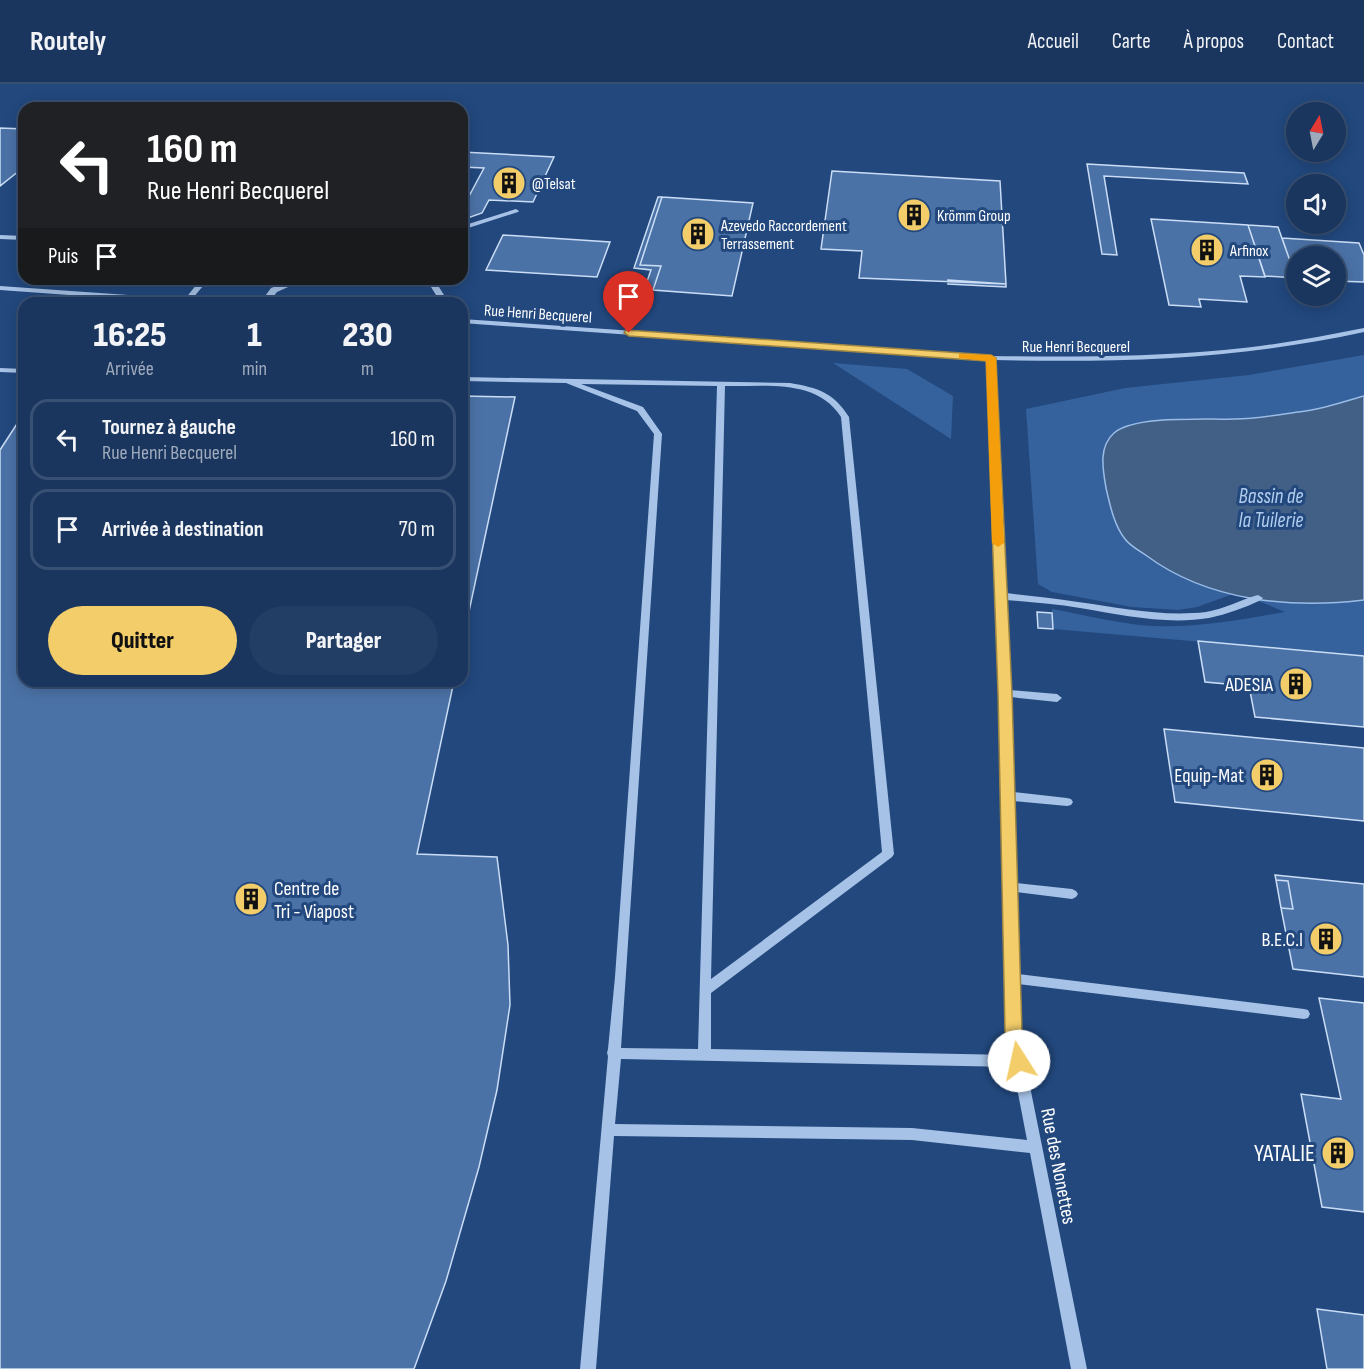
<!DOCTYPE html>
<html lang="fr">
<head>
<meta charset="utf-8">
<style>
  body { margin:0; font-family:"Sofia Sans Condensed",sans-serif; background:#233e64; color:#f1f3f6; height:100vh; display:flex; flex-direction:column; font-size:22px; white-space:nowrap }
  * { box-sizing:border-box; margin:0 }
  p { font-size:20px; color:#9fabbc }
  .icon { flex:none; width:33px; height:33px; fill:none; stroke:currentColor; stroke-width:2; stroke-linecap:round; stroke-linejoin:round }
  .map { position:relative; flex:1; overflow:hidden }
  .drawer { position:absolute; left:18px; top:213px; width:450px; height:390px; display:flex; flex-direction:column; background:#1a365e; border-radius:18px; box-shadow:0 3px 15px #0003,0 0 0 2px #385073 }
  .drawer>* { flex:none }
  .banner { position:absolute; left:18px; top:18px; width:450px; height:183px; border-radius:18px; box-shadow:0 3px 15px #0003,0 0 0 2px #385073; background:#202124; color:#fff; overflow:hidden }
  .needle { width:39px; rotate:10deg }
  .buttons { position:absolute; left:1286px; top:18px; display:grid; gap:12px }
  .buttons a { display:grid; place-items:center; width:60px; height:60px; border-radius:50%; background:#1a365e; box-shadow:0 3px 15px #0003,0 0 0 2px #385073; font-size:30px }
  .pin { position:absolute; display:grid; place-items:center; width:51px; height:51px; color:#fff; margin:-62px -26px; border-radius:50% 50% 50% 0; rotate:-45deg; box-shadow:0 0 6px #0007 }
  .pin .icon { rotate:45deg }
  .me { position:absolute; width:66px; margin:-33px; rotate:350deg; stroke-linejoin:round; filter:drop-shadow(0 0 4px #0008) }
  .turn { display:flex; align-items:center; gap:21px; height:126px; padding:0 30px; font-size:27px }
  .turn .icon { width:78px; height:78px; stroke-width:2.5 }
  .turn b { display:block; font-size:42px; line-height:51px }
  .then { display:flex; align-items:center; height:57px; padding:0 30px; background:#0003; gap:12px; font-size:22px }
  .eta { display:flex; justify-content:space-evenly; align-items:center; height:102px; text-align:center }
  .eta b { font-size:36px; font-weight:800; line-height:42px }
  .button { display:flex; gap:12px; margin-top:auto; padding:12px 30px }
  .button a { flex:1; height:69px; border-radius:36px; background:#f2cd69; color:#111; font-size:24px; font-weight:800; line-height:69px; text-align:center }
  .button a+a { background:#233e64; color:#f1f3f6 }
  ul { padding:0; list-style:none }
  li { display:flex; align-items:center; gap:18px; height:81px; margin:0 12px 9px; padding:0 18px; border:3px solid #385073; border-radius:18px }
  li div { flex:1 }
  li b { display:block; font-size:22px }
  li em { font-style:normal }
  header { display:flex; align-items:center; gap:36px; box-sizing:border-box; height:84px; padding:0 30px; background:#1a365e; border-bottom:2px solid #385073 }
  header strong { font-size:28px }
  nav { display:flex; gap:33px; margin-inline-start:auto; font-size:21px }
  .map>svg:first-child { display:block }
  .green { fill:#35629c }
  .water { fill:#425f86; stroke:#9abde8; stroke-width:1.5 }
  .building { fill:#4b72a7; stroke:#caddf5; stroke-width:1.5 }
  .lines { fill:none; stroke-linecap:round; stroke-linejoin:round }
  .minor { fill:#a6c2e6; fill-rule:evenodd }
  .route { fill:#f2cd69; stroke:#9d8544; stroke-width:1.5 }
  .slow { fill:#f59e0b }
  .labels { text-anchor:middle; stroke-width:6; stroke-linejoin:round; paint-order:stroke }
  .far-poi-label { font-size:16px; fill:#fff; stroke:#22487e; text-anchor:start }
  .far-street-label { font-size:16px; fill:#fff; stroke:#22487e }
  .poi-label { font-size:20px; fill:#fff; stroke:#22487e; text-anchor:end }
  .street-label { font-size:20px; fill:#fff; stroke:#22487e }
  .water-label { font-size:21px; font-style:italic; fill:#b2ccee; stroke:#22487e }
  .near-poi-label { font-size:24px; fill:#fff; stroke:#22487e; text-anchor:end }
</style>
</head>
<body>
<header>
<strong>Routely</strong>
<nav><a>Accueil</a><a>Carte</a><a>À propos</a><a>Contact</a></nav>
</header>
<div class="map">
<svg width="1364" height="1285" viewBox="0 0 1364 1285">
  <rect width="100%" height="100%" fill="#22487e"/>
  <path class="green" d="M 1364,271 L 1364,312 L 1302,328 L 1237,335 L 1184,334 L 1105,398 L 1111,425 L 1126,456 L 1185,495 L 1233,510 L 1197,523 L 1178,526 L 1132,523 L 1052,508 L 1038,500 L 1026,325 L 1125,304 L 1249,291 Z
    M 833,279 L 907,285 L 953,312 L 951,355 Z
    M 1258,514 C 1295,521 1328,521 1364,516 L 1364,572 L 1053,545 L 1052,525 C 1085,531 1119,540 1152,542 C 1197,544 1241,536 1285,528 L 1256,516 Z"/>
  <path class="water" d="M 1364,312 L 1364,516 C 1291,525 1208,517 1147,472 C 1140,467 1130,462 1125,455 C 1114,441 1110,421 1106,404 C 1103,386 1098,363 1114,349 C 1135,331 1207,336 1235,335 C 1255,335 1277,331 1298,328 C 1320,326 1342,318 1364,312 Z"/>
  <path class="building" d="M 0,44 L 24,45 L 24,83 L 0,102 Z
    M 462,68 L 554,73 L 533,118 L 489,116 L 482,129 L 462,136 L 462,114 L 468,114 L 484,84 L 462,83 Z
    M 1087,80 L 1244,89 L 1248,100 L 1104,92 L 1117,171 L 1102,170 Z
    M 832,87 L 1000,97 L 1006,200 L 859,194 L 862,167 L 821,165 Z
    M 658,113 L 662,113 L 640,181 L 661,182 L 653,206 L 644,206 L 651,186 L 634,184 Z
    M 662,113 L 753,119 L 732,212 L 653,206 L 661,182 L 640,181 Z
    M 1151,135 L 1248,141 L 1265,193 L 1240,192 L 1247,218 L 1199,215 L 1201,223 L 1169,221 Z
    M 1248,141 L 1278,143 L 1296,194 L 1265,192 Z
    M 503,151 L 610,158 L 597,193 L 486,186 Z
    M 1282,154 L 1359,159 L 1364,171 L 1364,198 L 1335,197 L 1335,172 L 1296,172 L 1296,194 Z
    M 948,196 L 1006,200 L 1006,203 L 948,200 Z
    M 462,312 L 515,313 L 462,560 Z
    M 24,329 L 24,597 L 454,597 L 417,770 L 497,773 L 508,861 L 510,921 L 497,1006 L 479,1083 L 446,1197 L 414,1285 L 0,1285 L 0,366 Z
    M 1037,528 L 1052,529 L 1053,545 L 1038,544 Z
    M 1198,557 L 1364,572 L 1364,643 L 1255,633 L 1249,602 L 1205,598 Z
    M 1164,645 L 1364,664 L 1364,737 L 1175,718 Z
    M 1275,791 L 1364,800 L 1364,893 L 1293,885 L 1281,824 L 1293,825 L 1288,797 L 1276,796 Z
    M 1276,796 L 1288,797 L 1293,825 L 1281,824 Z
    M 1319,914 L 1364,919 L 1364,1128 L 1322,1123 L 1301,1010 L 1341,1015 Z
    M 1317,1225 L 1364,1231 L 1364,1285 L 1327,1285 Z"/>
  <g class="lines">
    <path class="minor" d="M 516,125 L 519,127 L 518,128 L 462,146 L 462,142 Z
      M 0,151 L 24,152 L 24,156 L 0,155 Z
      M 201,195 L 209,195 L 192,215 L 211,217 L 215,219 L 180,219 L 0,206 L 0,202 L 185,215 Z
      M 296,195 L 306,195 L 277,208 L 268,219 L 260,219 L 271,204 Z
      M 426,195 L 434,195 L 449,219 L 441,219 Z
      M 462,235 L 991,272 C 1069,273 1147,273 1224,266 C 1271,262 1318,253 1364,244 L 1364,248 C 1239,275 1123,279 995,276 L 1006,509 C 1030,512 1054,514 1078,518 C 1121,524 1163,533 1206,528 C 1225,525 1240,516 1258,511 L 1263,514 L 1261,516 C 1244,524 1227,530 1209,534 C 1166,541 1122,531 1080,524 C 1055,520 1031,518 1006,516 L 1010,606 L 1057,610 L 1062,614 L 1057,618 L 1010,613 L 1013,708 L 1067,714 L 1071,715 L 1073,718 L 1071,721 L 1067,722 L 1013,717 L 1015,799 L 1072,805 L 1076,807 L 1078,810 L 1076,813 L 1072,815 L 1016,808 L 1018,890 L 1304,925 L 1308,926 L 1310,930 L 1308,934 L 1304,935 L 1018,900 L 1019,948 L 1087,1285 L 1071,1285 L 1030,1069 L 912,1056 L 614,1052 L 596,1285 L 580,1285 L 608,972 L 607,969 L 608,965 L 615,893 L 654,350 L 637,327 L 566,299 L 462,297 L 462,293 L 790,299 C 818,304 833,308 849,333 L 894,770 L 892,773 L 711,909 L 711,965 L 1011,971 L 1007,948 L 1000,609 L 987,276 L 462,239 ZM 581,300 L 717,302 L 698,965 L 621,964 L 662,350 L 643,323 ZM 725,302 C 765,303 816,294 841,333 L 882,768 L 711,895 ZM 621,975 L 1013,983 L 1027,1056 L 912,1044 L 615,1040 Z
      M 0,284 L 24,285 L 24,289 L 0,288 Z"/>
  </g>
  <path class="route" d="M 626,246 L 991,271 L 996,274 L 1012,609 L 1022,948 L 1027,977 L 1025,983 L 1019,985 L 1013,983 L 1005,948 L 998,609 L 986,277 L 629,252 L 624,249 Z"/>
  <path class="slow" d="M 959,270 L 991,271 L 996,274 L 1004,459 L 998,463 L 992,459 L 986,277 L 959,274 Z"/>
  <defs>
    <symbol id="building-disc" viewBox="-11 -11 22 22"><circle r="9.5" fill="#f2cd69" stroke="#22487e"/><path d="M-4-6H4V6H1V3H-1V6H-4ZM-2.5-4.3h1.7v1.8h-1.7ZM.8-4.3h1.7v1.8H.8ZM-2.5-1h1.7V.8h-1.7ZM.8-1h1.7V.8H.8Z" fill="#111"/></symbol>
  </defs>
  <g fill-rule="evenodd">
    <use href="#building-disc" x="490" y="80" width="38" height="38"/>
    <use href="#building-disc" x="895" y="112" width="38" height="38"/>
    <use href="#building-disc" x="679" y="131" width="38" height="38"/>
    <use href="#building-disc" x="1188" y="147" width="38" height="38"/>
    <use href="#building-disc" x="1277" y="581" width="38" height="38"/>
    <use href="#building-disc" x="1248" y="672" width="38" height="38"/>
    <use href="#building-disc" x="232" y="796" width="38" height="38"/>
    <use href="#building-disc" x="1307" y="836" width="38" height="38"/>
    <use href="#building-disc" x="1319" y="1050" width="38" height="38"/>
  </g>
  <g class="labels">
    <g class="far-poi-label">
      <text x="532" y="105">@Telsat</text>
      <text x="937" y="137">Krömm Group</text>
      <text x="721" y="147">Azevedo Raccordement<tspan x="721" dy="18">Terrassement</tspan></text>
      <text x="1230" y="172">Arfinox</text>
    </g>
    <g class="far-street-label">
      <text transform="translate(538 229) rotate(4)" y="6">Rue Henri Becquerel</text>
      <text x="1076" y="268">Rue Henri Becquerel</text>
    </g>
    <g class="poi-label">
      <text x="1273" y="607">ADESIA</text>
      <text x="1244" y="698">Equip-Mat</text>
      <text x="274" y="811" text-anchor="start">Centre de<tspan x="274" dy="23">Tri - Viapost</tspan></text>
      <text x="1303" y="862">B.E.C.I</text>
    </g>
    <g class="street-label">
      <text transform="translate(1059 1082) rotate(79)" y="7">Rue des Nonettes</text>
    </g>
    <g class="water-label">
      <text x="1271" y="419">Bassin de<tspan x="1271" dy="24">la Tuilerie</tspan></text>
    </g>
    <g class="near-poi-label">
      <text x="1315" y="1077">YATALIE</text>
    </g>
  </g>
</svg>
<div class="buttons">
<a><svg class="needle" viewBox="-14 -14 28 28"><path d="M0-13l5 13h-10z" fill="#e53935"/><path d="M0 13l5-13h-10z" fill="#9fabbc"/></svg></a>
<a><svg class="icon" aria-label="sound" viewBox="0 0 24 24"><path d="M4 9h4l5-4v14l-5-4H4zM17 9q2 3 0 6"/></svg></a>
<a><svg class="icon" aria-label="layers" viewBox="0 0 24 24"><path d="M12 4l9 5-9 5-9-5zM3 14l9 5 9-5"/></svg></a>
</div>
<div class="pin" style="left:629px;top:249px;background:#d93025"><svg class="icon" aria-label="arrive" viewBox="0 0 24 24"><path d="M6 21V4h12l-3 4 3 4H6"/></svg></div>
<svg class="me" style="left:1019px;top:977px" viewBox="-20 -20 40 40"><circle r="19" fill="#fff"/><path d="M0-13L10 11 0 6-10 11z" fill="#f2cd69"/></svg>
<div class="banner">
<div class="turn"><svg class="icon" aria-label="left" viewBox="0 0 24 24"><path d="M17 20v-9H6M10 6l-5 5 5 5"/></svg><div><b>160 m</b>Rue Henri Becquerel</div></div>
<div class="then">Puis<svg class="icon" aria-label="arrive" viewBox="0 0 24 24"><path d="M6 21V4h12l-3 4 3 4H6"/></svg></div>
</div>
<section class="drawer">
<div class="eta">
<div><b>16:25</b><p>Arrivée</p></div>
<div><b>1</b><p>min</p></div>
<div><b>230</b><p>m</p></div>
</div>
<ul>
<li><svg class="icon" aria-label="left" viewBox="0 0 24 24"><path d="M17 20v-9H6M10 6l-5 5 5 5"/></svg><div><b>Tournez à gauche</b><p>Rue Henri Becquerel</p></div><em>160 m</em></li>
<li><svg class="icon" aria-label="arrive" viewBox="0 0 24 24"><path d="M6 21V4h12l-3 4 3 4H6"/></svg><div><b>Arrivée à destination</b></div><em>70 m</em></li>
</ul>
<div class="button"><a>Quitter</a><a>Partager</a></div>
</section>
</div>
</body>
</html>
